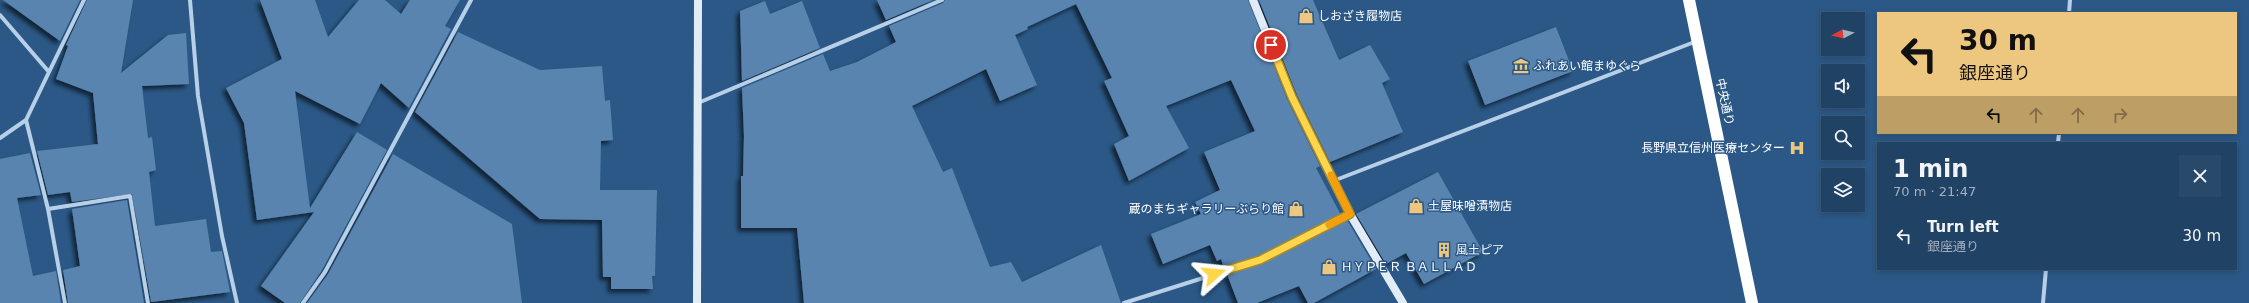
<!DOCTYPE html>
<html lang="en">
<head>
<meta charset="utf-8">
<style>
  body { margin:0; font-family:"DejaVu Sans","Noto Sans JP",sans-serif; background:#28496a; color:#f1f3f6; height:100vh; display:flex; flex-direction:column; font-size:15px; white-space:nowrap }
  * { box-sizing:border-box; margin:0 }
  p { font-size:13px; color:#a2b0bf }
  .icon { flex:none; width:22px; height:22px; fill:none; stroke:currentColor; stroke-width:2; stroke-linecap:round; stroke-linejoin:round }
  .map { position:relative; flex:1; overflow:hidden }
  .sheet { position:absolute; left:1877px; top:142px; width:360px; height:128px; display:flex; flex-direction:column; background:#204264; border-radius:0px; box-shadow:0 2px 6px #0003,0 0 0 1px #3d5b78 }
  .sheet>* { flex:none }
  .guide { position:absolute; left:1877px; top:12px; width:360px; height:122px; border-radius:0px; box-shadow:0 2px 6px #0003,0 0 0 1px #3d5b78; background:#edc780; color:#111; overflow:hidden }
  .needle { width:26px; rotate:263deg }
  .fabs { position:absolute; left:1821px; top:12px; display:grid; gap:8px }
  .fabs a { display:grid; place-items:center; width:44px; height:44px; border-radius:0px; background:#204264; box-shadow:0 2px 6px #0003,0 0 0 1px #3d5b78; font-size:20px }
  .pin { position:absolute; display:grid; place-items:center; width:34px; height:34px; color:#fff; margin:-17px; border:2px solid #fff; border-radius:50%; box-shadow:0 1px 4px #0007 }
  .me { position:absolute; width:44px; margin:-22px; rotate:72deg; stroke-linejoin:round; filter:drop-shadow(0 0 3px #0008) }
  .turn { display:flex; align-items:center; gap:14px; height:84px; padding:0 16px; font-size:18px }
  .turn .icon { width:52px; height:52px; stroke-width:2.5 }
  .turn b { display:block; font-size:28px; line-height:34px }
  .lanes { display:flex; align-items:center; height:38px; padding:0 16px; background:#0003; justify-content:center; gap:20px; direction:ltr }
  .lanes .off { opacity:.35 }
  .round { display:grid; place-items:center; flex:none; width:42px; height:42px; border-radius:0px; background:#28496a }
  .headline { display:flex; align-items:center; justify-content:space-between; height:68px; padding:0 16px }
  h1 { font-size:24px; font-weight:600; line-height:30px }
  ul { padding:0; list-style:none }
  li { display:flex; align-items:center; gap:12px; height:52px; padding:0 16px }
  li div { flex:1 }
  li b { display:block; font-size:15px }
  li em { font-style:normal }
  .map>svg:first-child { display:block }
  .building { fill:#5884af; filter:url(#shadow) }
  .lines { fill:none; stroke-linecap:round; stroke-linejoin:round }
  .street { stroke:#b8d0e7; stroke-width:4 }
  .secondary { stroke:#e1ecf7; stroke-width:8 }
  .highway { stroke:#fff; stroke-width:12 }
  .route-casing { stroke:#a68a30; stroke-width:10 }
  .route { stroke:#ffd54a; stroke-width:7 }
  .slow { stroke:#f59e0b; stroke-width:7 }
  .labels { text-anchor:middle; stroke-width:3; stroke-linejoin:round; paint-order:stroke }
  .poi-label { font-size:12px; fill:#fff; stroke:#2b5886; text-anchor:start }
  .street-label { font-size:12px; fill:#fff; stroke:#2b5886 }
</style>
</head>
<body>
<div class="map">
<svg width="2249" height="303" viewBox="0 0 2249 303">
  <defs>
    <filter id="shadow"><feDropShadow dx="-3.5" dy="3.5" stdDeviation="2" flood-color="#0009"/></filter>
  </defs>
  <rect width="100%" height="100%" fill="#2b5886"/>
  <path class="building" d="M 3,0 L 80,0 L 60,41 Z
    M 87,0 L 133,0 L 121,73 L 168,35 L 186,33 L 189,84 L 142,86 L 148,138 L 152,137 L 156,170 L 149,172 L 155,226 L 206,219 L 211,252 L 222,251 L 230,292 L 151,302 L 132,194 L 72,202 L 70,192 L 48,195 L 37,151 L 98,144 L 93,93 L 56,79 L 68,46 L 66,45 Z
    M 260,0 L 315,0 L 328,37 L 359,0 L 385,0 L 401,14 L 410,0 L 460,0 L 445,26 L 451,29 L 409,108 L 381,83 L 360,124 L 295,91 L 310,208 L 357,132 L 387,150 L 322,270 L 300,303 L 285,303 L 261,286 L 314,212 L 257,220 L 244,123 L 226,88 L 282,59 Z
    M 877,0 L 933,0 L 886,20 Z
    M 945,0 L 1248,0 L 1287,99 L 1320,166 L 1316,168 L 1341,215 L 1259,257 L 1224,268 L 1221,259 L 1217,261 L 1210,245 L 1163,264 L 1151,234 L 1201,214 L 1195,202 L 1220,190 L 1204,152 L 1255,131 L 1231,80 L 1166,106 L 1189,148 L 1129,181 L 1114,144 L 1129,136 L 1104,81 L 1112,78 L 1076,4 L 1027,27 L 1028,29 L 1015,35 L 1037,85 L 1000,101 L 986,69 L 912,106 L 943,172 L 952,168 L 990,267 L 1011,262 L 1022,282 L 1101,245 L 1121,303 L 804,303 L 797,228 L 741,228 L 741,176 L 743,176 L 744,136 L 742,88 L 823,54 L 830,71 L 857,62 L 896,42 L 889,26 L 943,3 Z
    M 1259,0 L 1313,0 L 1339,60 L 1370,45 L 1390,79 L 1382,83 L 1403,132 L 1330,162 L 1297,95 Z
    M 765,1 L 770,14 L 802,1 L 820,48 L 742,81 L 740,11 Z
    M 1556,27 L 1573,71 L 1485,105 L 1468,61 Z
    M 458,32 L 540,70 L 602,66 L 605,101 L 610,100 L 613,140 L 601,141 L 600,190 L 657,190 L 655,276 L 652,276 L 653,289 L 611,289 L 611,277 L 603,277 L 602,220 L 540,219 L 415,112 Z
    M 30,153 L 41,195 L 17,198 L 33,276 L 56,271 L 61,303 L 0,303 L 0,159 Z
    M 393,154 L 512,224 L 522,303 L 307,303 L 328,274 Z
    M 1438,172 L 1483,252 L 1424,284 L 1406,253 L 1386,264 L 1356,214 Z
    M 127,200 L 144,303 L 68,303 L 63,270 L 80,266 L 72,209 Z
    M 1347,220 L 1376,269 L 1314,303 L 1308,303 L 1299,286 L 1257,303 L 1238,303 L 1227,274 L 1262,263 Z"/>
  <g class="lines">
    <path class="street" d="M 190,0 L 198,96 L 222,236 L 237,303
      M 2069,13 L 2070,0
      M 0,15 L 49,72 L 26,120 L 48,209 L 65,303
      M 49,72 L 84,0
      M 698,103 L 942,0
      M 0,138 L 26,120
      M 2058,143 L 2059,133
      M 1333,181 L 1697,41
      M 48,209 L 130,196 L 148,303
      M 303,303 L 325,272 L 471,0
      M 1124,303 L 1260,260 L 1350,214
      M 2043,303 L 2046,269"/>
    <path class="secondary" d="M 1253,0 L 1292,97 L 1333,181 L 1350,214 L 1403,303
      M 697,303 L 698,0"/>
    <path class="highway" d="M 1689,0 L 1752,303"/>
  </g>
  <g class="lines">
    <defs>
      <path id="route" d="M 1214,274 L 1260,260 L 1350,214 L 1292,97 L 1271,45"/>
    </defs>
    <use href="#route" class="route-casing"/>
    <use href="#route" class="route"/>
    <path class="slow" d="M 1329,225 L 1350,214 L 1331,175"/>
  </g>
  <defs>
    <symbol id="shop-bare" viewBox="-9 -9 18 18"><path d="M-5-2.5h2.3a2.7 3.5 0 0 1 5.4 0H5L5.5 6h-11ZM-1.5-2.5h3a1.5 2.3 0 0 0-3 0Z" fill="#edc780" stroke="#2b5886" stroke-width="2.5" paint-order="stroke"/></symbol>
    <symbol id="museum-bare" viewBox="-9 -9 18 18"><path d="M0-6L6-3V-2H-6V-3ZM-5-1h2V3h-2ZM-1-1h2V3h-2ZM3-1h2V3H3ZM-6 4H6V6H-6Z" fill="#edc780" stroke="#2b5886" stroke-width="2.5" paint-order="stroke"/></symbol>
    <symbol id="hospital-bare" viewBox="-9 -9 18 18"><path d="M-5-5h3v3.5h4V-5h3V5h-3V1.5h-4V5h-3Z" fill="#edc780" stroke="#2b5886" stroke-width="2.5" paint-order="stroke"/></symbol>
    <symbol id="building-bare" viewBox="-9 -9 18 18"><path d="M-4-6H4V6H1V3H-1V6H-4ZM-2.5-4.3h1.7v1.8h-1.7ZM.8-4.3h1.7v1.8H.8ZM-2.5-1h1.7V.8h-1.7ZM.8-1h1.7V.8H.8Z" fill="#edc780" stroke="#2b5886" stroke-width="2.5" paint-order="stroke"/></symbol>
  </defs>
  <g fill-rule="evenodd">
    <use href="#shop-bare" x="1295" y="5" width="22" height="22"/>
    <use href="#museum-bare" x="1510" y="55" width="22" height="22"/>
    <use href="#hospital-bare" x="1786" y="137" width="22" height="22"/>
    <use href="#shop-bare" x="1405" y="195" width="22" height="22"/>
    <use href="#shop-bare" x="1285" y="198" width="22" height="22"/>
    <use href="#building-bare" x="1433" y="239" width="22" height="22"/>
    <use href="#shop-bare" x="1318" y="256" width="22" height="22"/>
  </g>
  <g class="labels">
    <g class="poi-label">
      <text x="1318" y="20">しおざき履物店</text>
      <text x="1533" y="70">ふれあい館まゆぐら</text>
      <text x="1785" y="152" text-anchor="end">長野県立信州医療センター</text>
      <text x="1428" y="210">土屋味噌漬物店</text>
      <text x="1284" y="213" text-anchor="end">蔵のまちギャラリーぶらり館</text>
      <text x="1456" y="254">風土ピア</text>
      <text x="1341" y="271">ＨＹＰＥＲ ＢＡＬＬＡＤ</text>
    </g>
    <g class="street-label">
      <text transform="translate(1725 102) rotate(78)" y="4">中央通り</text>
    </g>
  </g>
</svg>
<div class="fabs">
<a><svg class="needle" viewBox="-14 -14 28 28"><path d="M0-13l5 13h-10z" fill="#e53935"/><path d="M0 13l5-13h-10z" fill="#a2b0bf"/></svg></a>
<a><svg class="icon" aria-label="sound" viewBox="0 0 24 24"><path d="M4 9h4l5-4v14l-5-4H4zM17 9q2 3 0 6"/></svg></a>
<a><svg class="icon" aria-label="search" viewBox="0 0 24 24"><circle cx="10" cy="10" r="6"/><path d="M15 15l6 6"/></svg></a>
<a><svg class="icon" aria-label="layers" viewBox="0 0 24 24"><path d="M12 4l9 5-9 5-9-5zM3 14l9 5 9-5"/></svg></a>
</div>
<div class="pin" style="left:1271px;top:45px;background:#d93025"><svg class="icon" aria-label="arrive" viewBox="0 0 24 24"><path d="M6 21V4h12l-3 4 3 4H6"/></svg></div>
<svg class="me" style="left:1214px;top:274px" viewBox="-20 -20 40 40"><path d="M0-17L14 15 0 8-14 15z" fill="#ffd54a" stroke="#fff" stroke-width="4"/></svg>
<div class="guide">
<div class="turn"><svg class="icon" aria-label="left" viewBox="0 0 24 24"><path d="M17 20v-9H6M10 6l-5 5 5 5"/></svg><div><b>30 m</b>銀座通り</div></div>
<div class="lanes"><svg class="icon" aria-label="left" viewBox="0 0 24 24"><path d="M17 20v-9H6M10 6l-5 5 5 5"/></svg><svg class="icon off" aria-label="ahead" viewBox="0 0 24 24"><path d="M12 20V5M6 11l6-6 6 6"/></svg><svg class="icon off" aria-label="ahead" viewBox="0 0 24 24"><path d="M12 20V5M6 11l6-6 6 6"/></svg><svg class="icon off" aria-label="right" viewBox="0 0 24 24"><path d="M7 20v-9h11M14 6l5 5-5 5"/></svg></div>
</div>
<section class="sheet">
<div class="headline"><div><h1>1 min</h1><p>70 m · 21:47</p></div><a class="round"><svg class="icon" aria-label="close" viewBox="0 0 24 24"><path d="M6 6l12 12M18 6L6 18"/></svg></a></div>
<ul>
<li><svg class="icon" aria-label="left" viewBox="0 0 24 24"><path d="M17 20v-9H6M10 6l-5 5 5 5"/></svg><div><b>Turn left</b><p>銀座通り</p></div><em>30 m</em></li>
</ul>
</section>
</div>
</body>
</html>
